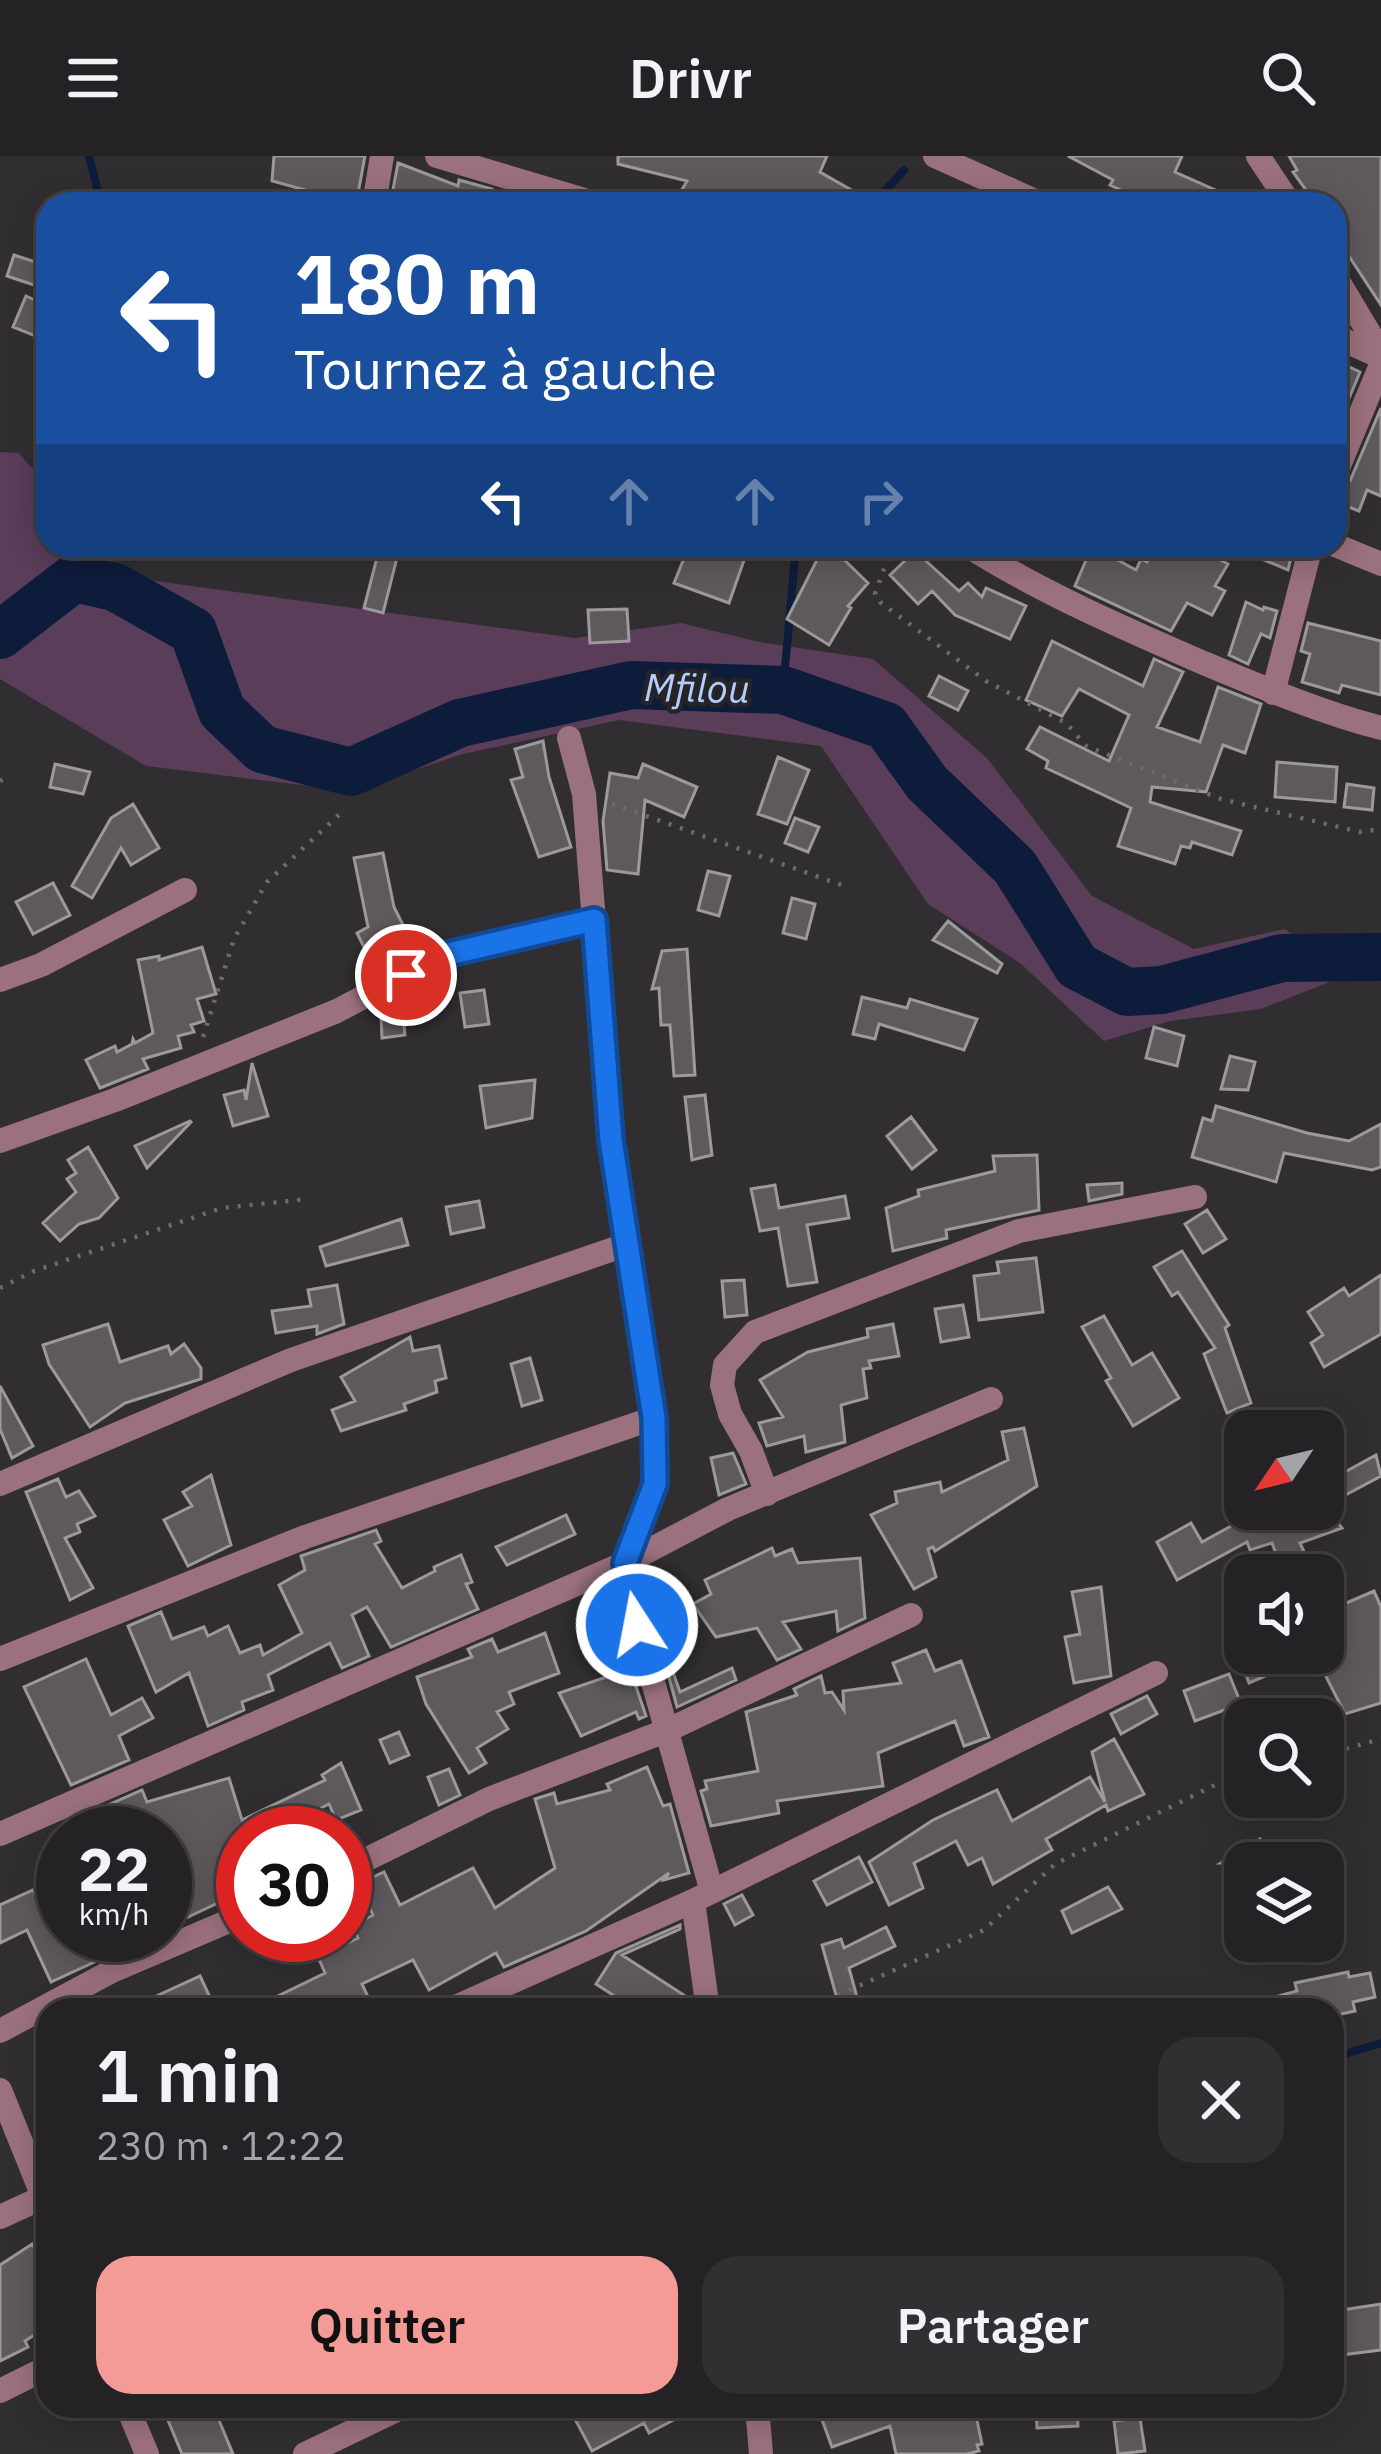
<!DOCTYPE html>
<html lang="fr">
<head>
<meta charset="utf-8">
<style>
  body { margin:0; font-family:"IBM Plex Sans",sans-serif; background:#312f32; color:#f1f3f6; height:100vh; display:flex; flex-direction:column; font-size:45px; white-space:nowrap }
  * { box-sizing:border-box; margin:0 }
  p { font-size:39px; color:#a3a4a7 }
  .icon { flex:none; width:66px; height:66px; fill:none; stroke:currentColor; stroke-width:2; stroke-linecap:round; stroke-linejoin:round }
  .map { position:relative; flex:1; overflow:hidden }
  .drawer { position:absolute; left:36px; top:1842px; width:1308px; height:420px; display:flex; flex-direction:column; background:#252225; border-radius:36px; box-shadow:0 6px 30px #0003,0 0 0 3px #423f42 }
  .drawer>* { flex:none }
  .top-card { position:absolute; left:36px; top:36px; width:1311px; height:366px; border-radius:36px; box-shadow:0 6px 30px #0003,0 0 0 3px #423f42; background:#1a4fa0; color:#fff; overflow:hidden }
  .needle { width:78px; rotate:235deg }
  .tools { position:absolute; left:1224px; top:1254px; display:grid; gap:24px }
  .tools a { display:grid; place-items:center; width:120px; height:120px; border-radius:24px; background:#252225; box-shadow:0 6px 30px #0003,0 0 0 3px #423f42; font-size:60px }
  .speed { position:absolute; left:36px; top:1650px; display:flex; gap:24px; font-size:60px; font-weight:700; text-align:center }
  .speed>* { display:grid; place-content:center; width:156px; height:156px; border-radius:50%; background:#252225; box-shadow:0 6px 30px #0003,0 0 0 3px #423f42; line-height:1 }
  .speed small { font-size:30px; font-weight:400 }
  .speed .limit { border:18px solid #d22; background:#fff; color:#111 }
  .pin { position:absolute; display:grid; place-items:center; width:102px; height:102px; color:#fff; margin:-51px; border:6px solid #fff; border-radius:50%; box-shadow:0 3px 12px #0007 }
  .me { position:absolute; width:132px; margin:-66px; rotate:349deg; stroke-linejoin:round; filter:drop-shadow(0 0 9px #0008) }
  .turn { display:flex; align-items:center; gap:42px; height:252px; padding:0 60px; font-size:54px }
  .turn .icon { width:156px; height:156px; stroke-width:2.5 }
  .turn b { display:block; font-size:84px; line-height:102px }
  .lanes { display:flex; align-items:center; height:114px; padding:0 60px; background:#0003; justify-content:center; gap:60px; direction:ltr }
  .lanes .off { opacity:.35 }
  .round { display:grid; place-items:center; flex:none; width:126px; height:126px; border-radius:36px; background:#312f32 }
  .head { display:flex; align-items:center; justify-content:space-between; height:204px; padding:0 60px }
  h1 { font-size:72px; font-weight:600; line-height:90px }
  .button { display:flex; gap:24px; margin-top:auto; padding:24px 60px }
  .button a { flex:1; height:138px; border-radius:36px; background:#f59b97; color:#111; font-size:48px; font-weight:600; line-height:138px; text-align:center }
  .button a+a { background:#312f32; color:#f1f3f6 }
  header { display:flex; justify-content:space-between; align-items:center; height:156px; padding:0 60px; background:#252225; font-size:54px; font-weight:600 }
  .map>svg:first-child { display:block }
  .green { fill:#5a3d59 }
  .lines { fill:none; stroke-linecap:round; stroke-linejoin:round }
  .stream { stroke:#0d1c3b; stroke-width:8 }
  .river { stroke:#0d1c3b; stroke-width:48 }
  .building { fill:#5d595c; stroke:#9d989b; stroke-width:3 }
  .path { stroke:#6d6b6d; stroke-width:4.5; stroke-dasharray:3 9; stroke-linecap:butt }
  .street { stroke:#9b717d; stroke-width:24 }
  .route-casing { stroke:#114b97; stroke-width:30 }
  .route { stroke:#1a73e8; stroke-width:21 }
  .labels { text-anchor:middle; stroke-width:9; stroke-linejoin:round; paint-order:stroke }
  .water-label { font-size:39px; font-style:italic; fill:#b3cdff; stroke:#272427 }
</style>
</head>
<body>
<header><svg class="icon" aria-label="menu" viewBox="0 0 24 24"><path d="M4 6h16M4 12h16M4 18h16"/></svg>Drivr<svg class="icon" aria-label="search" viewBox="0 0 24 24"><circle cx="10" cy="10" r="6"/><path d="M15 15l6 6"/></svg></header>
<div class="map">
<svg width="1381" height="2298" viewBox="0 0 1381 2298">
  <rect width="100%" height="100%" fill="#312e31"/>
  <path class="green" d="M 0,296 L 19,297 L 48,331 L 48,390 L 99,390 L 126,421 L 575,482 L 681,467 L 759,486 L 873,503 L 987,602 L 1092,740 L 1194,793 L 1285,773 L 1342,821 L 1261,853 L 1170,865 L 1104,885 L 1020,807 L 928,748 L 821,590 L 619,564 L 463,598 L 351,635 L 146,610 L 0,523 Z"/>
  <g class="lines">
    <path class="stream" d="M 89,0 L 101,48
      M 873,48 L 904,14
      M 69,390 L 74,422
      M 783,534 L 796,390
      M 1332,1902 L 1381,1887"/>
    <path class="river" d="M 0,479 L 74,422 L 115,431 L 193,475 L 222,555 L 262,593 L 351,616 L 460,567 L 631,529 L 783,534 L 886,570 L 927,627 L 1015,711 L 1077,810 L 1127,836 L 1162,834 L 1282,802 L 1381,801"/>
  </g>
  <path class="building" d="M 274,0 L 365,0 L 356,48 L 272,25 Z
    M 618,0 L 827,0 L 820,16 L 876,48 L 700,48 L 680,37 L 687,25 L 618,8 Z
    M 1068,0 L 1182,0 L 1175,16 L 1247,48 L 1151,48 L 1110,29 L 1113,24 Z
    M 1289,0 L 1381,0 L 1381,149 L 1335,79 L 1335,48 L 1316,48 L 1293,16 L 1297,14 Z
    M 398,7 L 458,30 L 459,24 L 492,33 L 490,42 L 501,48 L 401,48 L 391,44 Z
    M 14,99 L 48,110 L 43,132 L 7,120 Z
    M 26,140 L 48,150 L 48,185 L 13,171 Z
    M 1341,207 L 1360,216 L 1335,276 L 1335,220 Z
    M 1381,252 L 1381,340 L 1367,334 L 1359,355 L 1335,346 L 1335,335 L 1350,325 Z
    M 380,390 L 400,390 L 383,457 L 364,452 Z
    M 689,390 L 749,390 L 729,447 L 674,427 Z
    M 824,390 L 830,390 L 868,427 L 848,450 L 851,452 L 829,489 L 787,463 Z
    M 1092,390 L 1136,414 L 1141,403 L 1147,406 L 1155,390 L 1194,390 L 1228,408 L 1215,430 L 1225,435 L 1212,459 L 1187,447 L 1171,475 L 1075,430 Z
    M 1231,390 L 1284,390 L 1293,394 L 1288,414 Z
    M 915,395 L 959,435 L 968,427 L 982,441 L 986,432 L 1026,450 L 1010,483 L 955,459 L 932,435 L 918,448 L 890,419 Z
    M 1246,446 L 1263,454 L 1264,451 L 1277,455 L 1270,482 L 1261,478 L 1248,508 L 1229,499 Z
    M 627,453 L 629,485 L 590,487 L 588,454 Z
    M 1308,467 L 1381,485 L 1381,539 L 1342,529 L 1339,537 L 1302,526 L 1310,498 L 1301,495 Z
    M 1052,485 L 1143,530 L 1154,503 L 1183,516 L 1157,571 L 1200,586 L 1218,531 L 1261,548 L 1245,597 L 1223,589 L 1206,636 L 1152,631 L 1150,646 L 1241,675 L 1232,699 L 1192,686 L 1190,692 L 1181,690 L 1175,708 L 1118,690 L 1131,652 L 1046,612 L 1048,605 L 1027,593 L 1040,571 L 1109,605 L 1129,559 L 1079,533 L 1062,560 L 1026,544 Z
    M 939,520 L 968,535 L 958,554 L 929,540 Z
    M 543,585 L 549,621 L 571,691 L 539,701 L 511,624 L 523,621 L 515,593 Z
    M 778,601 L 809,614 L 787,668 L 758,658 Z
    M 1277,606 L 1337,611 L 1335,646 L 1275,641 Z
    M 55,608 L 90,616 L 83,638 L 50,631 Z
    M 643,608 L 697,631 L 684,661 L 645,644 L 638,718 L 607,714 L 603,665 L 610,617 L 638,622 Z
    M 1347,628 L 1374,632 L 1372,654 L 1344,651 Z
    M 133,648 L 159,692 L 131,709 L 121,692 L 92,742 L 72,730 L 111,662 Z
    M 795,662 L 819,671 L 808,696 L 785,687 Z
    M 383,697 L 394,751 L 408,779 L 368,799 L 357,777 L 368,771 L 354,702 Z
    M 708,715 L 730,720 L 719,760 L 698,754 Z
    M 53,727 L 70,759 L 33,778 L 16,746 Z
    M 792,742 L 815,748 L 806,783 L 783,777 Z
    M 948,765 L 1002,808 L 997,817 L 933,784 Z
    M 202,791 L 216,838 L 197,843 L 204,865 L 191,869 L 194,876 L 178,880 L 181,892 L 143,903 L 148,913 L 100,932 L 86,904 L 115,890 L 117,896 L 132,888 L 133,883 L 135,887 L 153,877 L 138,804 L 159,800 L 159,804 Z
    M 687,793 L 695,919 L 674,920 L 670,869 L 661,869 L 659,832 L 652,833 L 662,795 Z
    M 484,834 L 489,868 L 465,871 L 460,837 Z
    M 862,841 L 907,852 L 910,843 L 977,863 L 964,894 L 879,868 L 875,883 L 853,878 Z
    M 403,859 L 405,879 L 382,882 L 381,860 Z
    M 1154,871 L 1184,880 L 1177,910 L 1146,902 Z
    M 1230,900 L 1255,906 L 1248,934 L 1221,933 Z
    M 252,907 L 268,960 L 233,970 L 224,939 L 244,934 L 246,944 Z
    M 535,924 L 532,962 L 486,972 L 480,930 Z
    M 705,939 L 712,999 L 692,1004 L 685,941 Z
    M 1216,950 L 1307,977 L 1349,985 L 1381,968 L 1381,1011 L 1372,1014 L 1284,997 L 1276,1026 L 1192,1001 L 1203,962 L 1212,965 Z
    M 911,961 L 936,994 L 912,1013 L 887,980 Z
    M 190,965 L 191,966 L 147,1012 L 135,990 Z
    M 88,991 L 118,1042 L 99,1062 L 79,1068 L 60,1085 L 43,1067 L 76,1036 L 67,1023 L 76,1017 L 68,1004 Z
    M 1037,999 L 1039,1054 L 946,1074 L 947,1082 L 893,1095 L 886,1052 L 919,1040 L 918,1034 L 995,1015 L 993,1000 Z
    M 1122,1027 L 1122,1038 L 1089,1045 L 1087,1029 Z
    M 775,1029 L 779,1052 L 845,1040 L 849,1062 L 807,1069 L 817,1126 L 788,1130 L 778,1072 L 760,1075 L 751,1033 Z
    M 479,1045 L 484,1071 L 451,1078 L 446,1051 Z
    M 1207,1054 L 1226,1083 L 1203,1097 L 1185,1068 Z
    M 401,1063 L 408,1089 L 326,1110 L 320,1091 Z
    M 1182,1095 L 1229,1169 L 1225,1172 L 1251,1247 L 1227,1257 L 1204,1198 L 1215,1192 L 1178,1136 L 1172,1140 L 1154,1111 Z
    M 1036,1102 L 1043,1156 L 979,1164 L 974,1120 L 999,1117 L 997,1106 Z
    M 1381,1119 L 1381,1178 L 1324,1211 L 1311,1187 L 1323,1179 L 1308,1156 L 1344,1132 L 1349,1140 Z
    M 744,1124 L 747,1159 L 725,1161 L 722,1125 Z
    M 337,1129 L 344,1168 L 317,1178 L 317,1170 L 276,1177 L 272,1155 L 311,1150 L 308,1134 Z
    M 963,1149 L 969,1181 L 941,1186 L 935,1153 Z
    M 1104,1160 L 1132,1209 L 1152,1197 L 1179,1242 L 1133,1270 L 1106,1225 L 1111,1222 L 1082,1171 Z
    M 108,1168 L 120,1206 L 168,1190 L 171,1198 L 184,1188 L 201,1212 L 201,1223 L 125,1247 L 90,1271 L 49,1208 L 43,1189 Z
    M 893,1168 L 899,1200 L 869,1205 L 871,1212 L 863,1213 L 867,1242 L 841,1249 L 845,1286 L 806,1296 L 804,1280 L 767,1290 L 759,1267 L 783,1261 L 760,1224 L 808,1196 L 868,1181 L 867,1173 Z
    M 410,1181 L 413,1195 L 439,1190 L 446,1222 L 435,1225 L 437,1236 L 404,1248 L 406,1254 L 341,1275 L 332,1254 L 355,1245 L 341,1221 Z
    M 530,1202 L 542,1244 L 522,1250 L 511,1208 Z
    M 0,1230 L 33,1290 L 12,1302 L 0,1273 Z
    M 1024,1272 L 1037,1330 L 935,1395 L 933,1391 L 928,1393 L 936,1421 L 914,1433 L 871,1359 L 897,1347 L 895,1336 L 940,1326 L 942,1336 L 1008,1304 L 1002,1276 Z
    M 733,1297 L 746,1328 L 719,1339 L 711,1302 Z
    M 1376,1299 L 1381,1320 L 1323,1351 L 1323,1328 Z
    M 211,1319 L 231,1389 L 188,1410 L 164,1364 L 192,1350 L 183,1336 Z
    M 58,1323 L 66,1341 L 79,1335 L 95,1360 L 77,1368 L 80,1376 L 65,1382 L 93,1432 L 70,1444 L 26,1336 Z
    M 1262,1353 L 1327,1353 L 1342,1372 L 1300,1387 L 1307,1402 L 1282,1414 L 1272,1387 L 1250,1394 L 1247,1386 L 1177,1424 L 1157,1386 L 1191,1367 L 1202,1386 Z
    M 566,1359 L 575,1378 L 507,1409 L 496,1391 Z
    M 376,1374 L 381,1385 L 375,1388 L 402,1432 L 435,1415 L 434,1411 L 461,1399 L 472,1426 L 466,1428 L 478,1453 L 391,1491 L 367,1451 L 352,1459 L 369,1500 L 342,1512 L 330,1487 L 268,1519 L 273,1534 L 242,1546 L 244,1554 L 208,1570 L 189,1517 L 156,1536 L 128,1470 L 161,1456 L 172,1483 L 204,1471 L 208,1480 L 228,1470 L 240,1497 L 260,1489 L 263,1499 L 302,1477 L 279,1429 L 305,1414 L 301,1400 Z
    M 772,1392 L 775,1400 L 792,1393 L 798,1407 L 860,1402 L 865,1462 L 838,1475 L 836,1455 L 783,1466 L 801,1493 L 777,1504 L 757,1472 L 716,1481 L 693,1448 L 711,1438 L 705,1424 Z
    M 1101,1431 L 1111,1520 L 1074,1527 L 1065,1481 L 1080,1478 L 1072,1436 Z
    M 1374,1435 L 1381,1451 L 1381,1547 L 1345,1558 L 1314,1497 L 1323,1497 L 1323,1457 Z
    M 545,1477 L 559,1517 L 509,1536 L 514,1548 L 497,1556 L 508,1573 L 477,1592 L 486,1607 L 469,1617 L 426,1548 L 417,1521 L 472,1501 L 468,1493 L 492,1483 L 498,1496 Z
    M 926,1494 L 935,1515 L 961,1505 L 989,1581 L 964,1590 L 955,1565 L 878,1597 L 883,1630 L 777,1645 L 779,1657 L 711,1670 L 701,1635 L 707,1633 L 705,1625 L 758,1615 L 746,1556 L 797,1539 L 794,1533 L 821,1520 L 825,1537 L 832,1536 L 844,1554 L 843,1535 L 901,1527 L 893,1507 Z
    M 1238,1497 L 1273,1497 L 1279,1514 L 1249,1527 Z
    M 668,1502 L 680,1536 L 732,1512 L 736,1524 L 677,1551 L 664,1503 Z
    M 86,1503 L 111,1559 L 142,1542 L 153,1562 L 119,1580 L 129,1604 L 71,1629 L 24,1531 Z
    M 630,1513 L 646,1560 L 639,1563 L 636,1556 L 581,1580 L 559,1537 Z
    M 1229,1518 L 1241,1548 L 1195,1565 L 1184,1535 Z
    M 1147,1540 L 1157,1558 L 1121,1578 L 1111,1558 Z
    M 399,1576 L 409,1599 L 390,1607 L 380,1584 Z
    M 1114,1583 L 1144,1638 L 1108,1655 L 1106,1649 L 1046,1683 L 1052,1694 L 993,1728 L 982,1702 L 968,1709 L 956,1685 L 914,1707 L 923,1732 L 889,1749 L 869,1706 L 933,1664 L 997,1634 L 1012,1665 L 1090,1621 L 1105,1646 L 1092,1596 Z
    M 341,1607 L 361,1654 L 336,1664 L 329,1648 L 272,1677 L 243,1677 L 243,1735 L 165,1772 L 165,1677 L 99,1677 L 88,1658 L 142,1634 L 147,1646 L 229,1622 L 242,1664 L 325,1624 L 322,1619 Z
    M 647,1611 L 663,1650 L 670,1648 L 689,1717 L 664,1724 L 669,1717 L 586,1775 L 504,1811 L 496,1797 L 429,1834 L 413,1804 L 362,1828 L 374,1854 L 249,1854 L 325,1817 L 318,1801 L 358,1782 L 352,1770 L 373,1759 L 358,1728 L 384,1716 L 400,1749 L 473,1712 L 495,1752 L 555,1712 L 535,1643 L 554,1637 L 557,1648 L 610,1634 L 607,1628 Z
    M 449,1613 L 460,1639 L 439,1649 L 428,1621 Z
    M 1260,1683 L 1275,1707 L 1221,1707 Z
    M 859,1701 L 872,1726 L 827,1749 L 814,1725 Z
    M 1108,1731 L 1122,1753 L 1072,1777 L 1062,1755 Z
    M 33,1734 L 40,1748 L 63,1737 L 63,1779 L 153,1779 L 51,1826 L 27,1774 L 0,1787 L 0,1749 Z
    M 742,1739 L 753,1759 L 735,1769 L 724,1748 Z
    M 680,1769 L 680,1773 L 622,1799 L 690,1843 L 691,1854 L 636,1854 L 596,1828 L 616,1797 Z
    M 886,1771 L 895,1790 L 849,1812 L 858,1845 L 839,1850 L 822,1789 L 841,1783 L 844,1792 Z
    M 1348,1816 L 1349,1821 L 1370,1817 L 1375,1841 L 1353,1846 L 1355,1855 L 1332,1860 L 1332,1854 L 1253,1854 L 1252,1847 L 1297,1835 L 1295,1827 Z
    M 200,1820 L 216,1854 L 126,1854 Z
    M 32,2088 L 48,2114 L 48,2170 L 25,2185 L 28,2191 L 0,2205 L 0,2109 Z
    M 1381,2148 L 1381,2194 L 1341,2199 L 1335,2155 Z
    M 162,2250 L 213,2250 L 233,2298 L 182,2298 Z
    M 568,2250 L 700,2250 L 649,2277 L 644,2267 L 592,2295 Z
    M 817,2250 L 974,2250 L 982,2288 L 977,2289 L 979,2295 L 967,2298 L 896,2298 L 890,2270 L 832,2291 Z
    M 1036,2250 L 1077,2250 L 1078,2270 L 1037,2272 Z
    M 1140,2262 L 1145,2295 L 1118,2298 L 1114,2265 Z"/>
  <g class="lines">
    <path class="path" d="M 892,390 L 875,438 L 880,446 L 986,525 L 1066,567 L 1086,590 L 1221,643 L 1360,676 L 1381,673
      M 0,625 L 7,621
      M 612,648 L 847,731
      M 203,881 L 234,783 L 267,726 L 342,656
      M 0,1132 L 34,1115 L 222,1052 L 308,1043
      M 1323,1599 L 1381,1583
      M 805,1854 L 984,1774 L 1055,1708 L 1217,1628 L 1245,1621"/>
    <path class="street" d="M 437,0 L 598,48
      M 935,0 L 1042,48
      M 1258,0 L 1290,48
      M 374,48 L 382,0
      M 1335,120 L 1381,197
      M 1335,180 L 1381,201
      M 1335,319 L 1381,209
      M 1335,389 L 1381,408
      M 968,390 C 1041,436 1121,471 1199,505 C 1259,530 1319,556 1381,572
      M 1273,537 L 1311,390
      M 569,582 L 584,638 L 611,984 L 654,1262 L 655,1328 L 625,1407 L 637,1469 L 712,1736
      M 0,824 L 41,809 L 185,734
      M 0,985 L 115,944 L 337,855 L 440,800 L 594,764
      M 0,1328 L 291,1204 L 625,1089
      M 767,1338 L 751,1295 L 730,1258 L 722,1229 L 725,1209 L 755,1176 L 1019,1075 L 1195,1041
      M 0,1503 L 305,1381 L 654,1262
      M 0,1678 L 625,1407 L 728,1353 L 991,1243
      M 345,1714 L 489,1643 L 668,1574 L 911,1459
      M 693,1745 L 708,1854
      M 449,1854 L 693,1745 L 1156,1517
      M 0,1875 L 112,1815 L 243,1759
      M 0,1934 L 48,2053
      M 0,2061 L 48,2039
      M 0,2235 L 48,2211
      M 127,2250 L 147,2298
      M 757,2250 L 761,2298
      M 305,2298 L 405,2250"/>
  </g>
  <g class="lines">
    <defs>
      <path id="route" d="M 406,819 L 440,800 L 594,764 L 611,984 L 654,1262 L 655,1328 L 625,1407 L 637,1469"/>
    </defs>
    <use href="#route" class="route-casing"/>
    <use href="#route" class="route"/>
  </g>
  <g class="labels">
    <g class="water-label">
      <text transform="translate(697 532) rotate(1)" y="14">Mfilou</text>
    </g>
  </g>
</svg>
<div class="tools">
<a><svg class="needle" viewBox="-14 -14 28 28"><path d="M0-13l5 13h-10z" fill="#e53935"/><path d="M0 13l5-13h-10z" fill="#a3a4a7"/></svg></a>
<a><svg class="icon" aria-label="sound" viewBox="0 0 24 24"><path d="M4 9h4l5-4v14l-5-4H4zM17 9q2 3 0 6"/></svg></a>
<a><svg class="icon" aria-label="search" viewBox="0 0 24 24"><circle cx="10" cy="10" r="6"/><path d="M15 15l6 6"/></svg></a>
<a><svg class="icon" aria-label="layers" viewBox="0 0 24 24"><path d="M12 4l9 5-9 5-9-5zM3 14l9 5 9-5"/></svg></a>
</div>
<div class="speed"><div>22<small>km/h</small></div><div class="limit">30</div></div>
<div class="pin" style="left:406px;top:819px;background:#d93025"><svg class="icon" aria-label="arrive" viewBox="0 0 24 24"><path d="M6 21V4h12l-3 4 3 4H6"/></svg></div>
<svg class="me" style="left:637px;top:1469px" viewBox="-20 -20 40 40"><circle r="17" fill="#1a73e8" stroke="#fff" stroke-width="3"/><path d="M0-11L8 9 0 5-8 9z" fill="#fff"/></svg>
<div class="top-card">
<div class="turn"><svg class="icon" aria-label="left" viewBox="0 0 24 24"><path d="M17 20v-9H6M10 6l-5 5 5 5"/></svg><div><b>180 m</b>Tournez à gauche</div></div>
<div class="lanes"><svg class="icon" aria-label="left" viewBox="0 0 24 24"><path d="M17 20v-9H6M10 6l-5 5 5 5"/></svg><svg class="icon off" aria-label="ahead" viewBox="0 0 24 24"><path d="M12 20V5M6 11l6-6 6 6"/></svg><svg class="icon off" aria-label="ahead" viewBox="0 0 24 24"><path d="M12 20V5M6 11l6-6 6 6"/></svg><svg class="icon off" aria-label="right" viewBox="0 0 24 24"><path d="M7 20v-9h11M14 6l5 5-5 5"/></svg></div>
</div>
<section class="drawer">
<div class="head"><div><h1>1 min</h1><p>230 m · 12:22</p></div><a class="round"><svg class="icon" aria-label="close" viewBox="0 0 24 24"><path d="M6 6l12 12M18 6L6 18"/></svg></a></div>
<div class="button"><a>Quitter</a><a>Partager</a></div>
</section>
</div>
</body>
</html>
